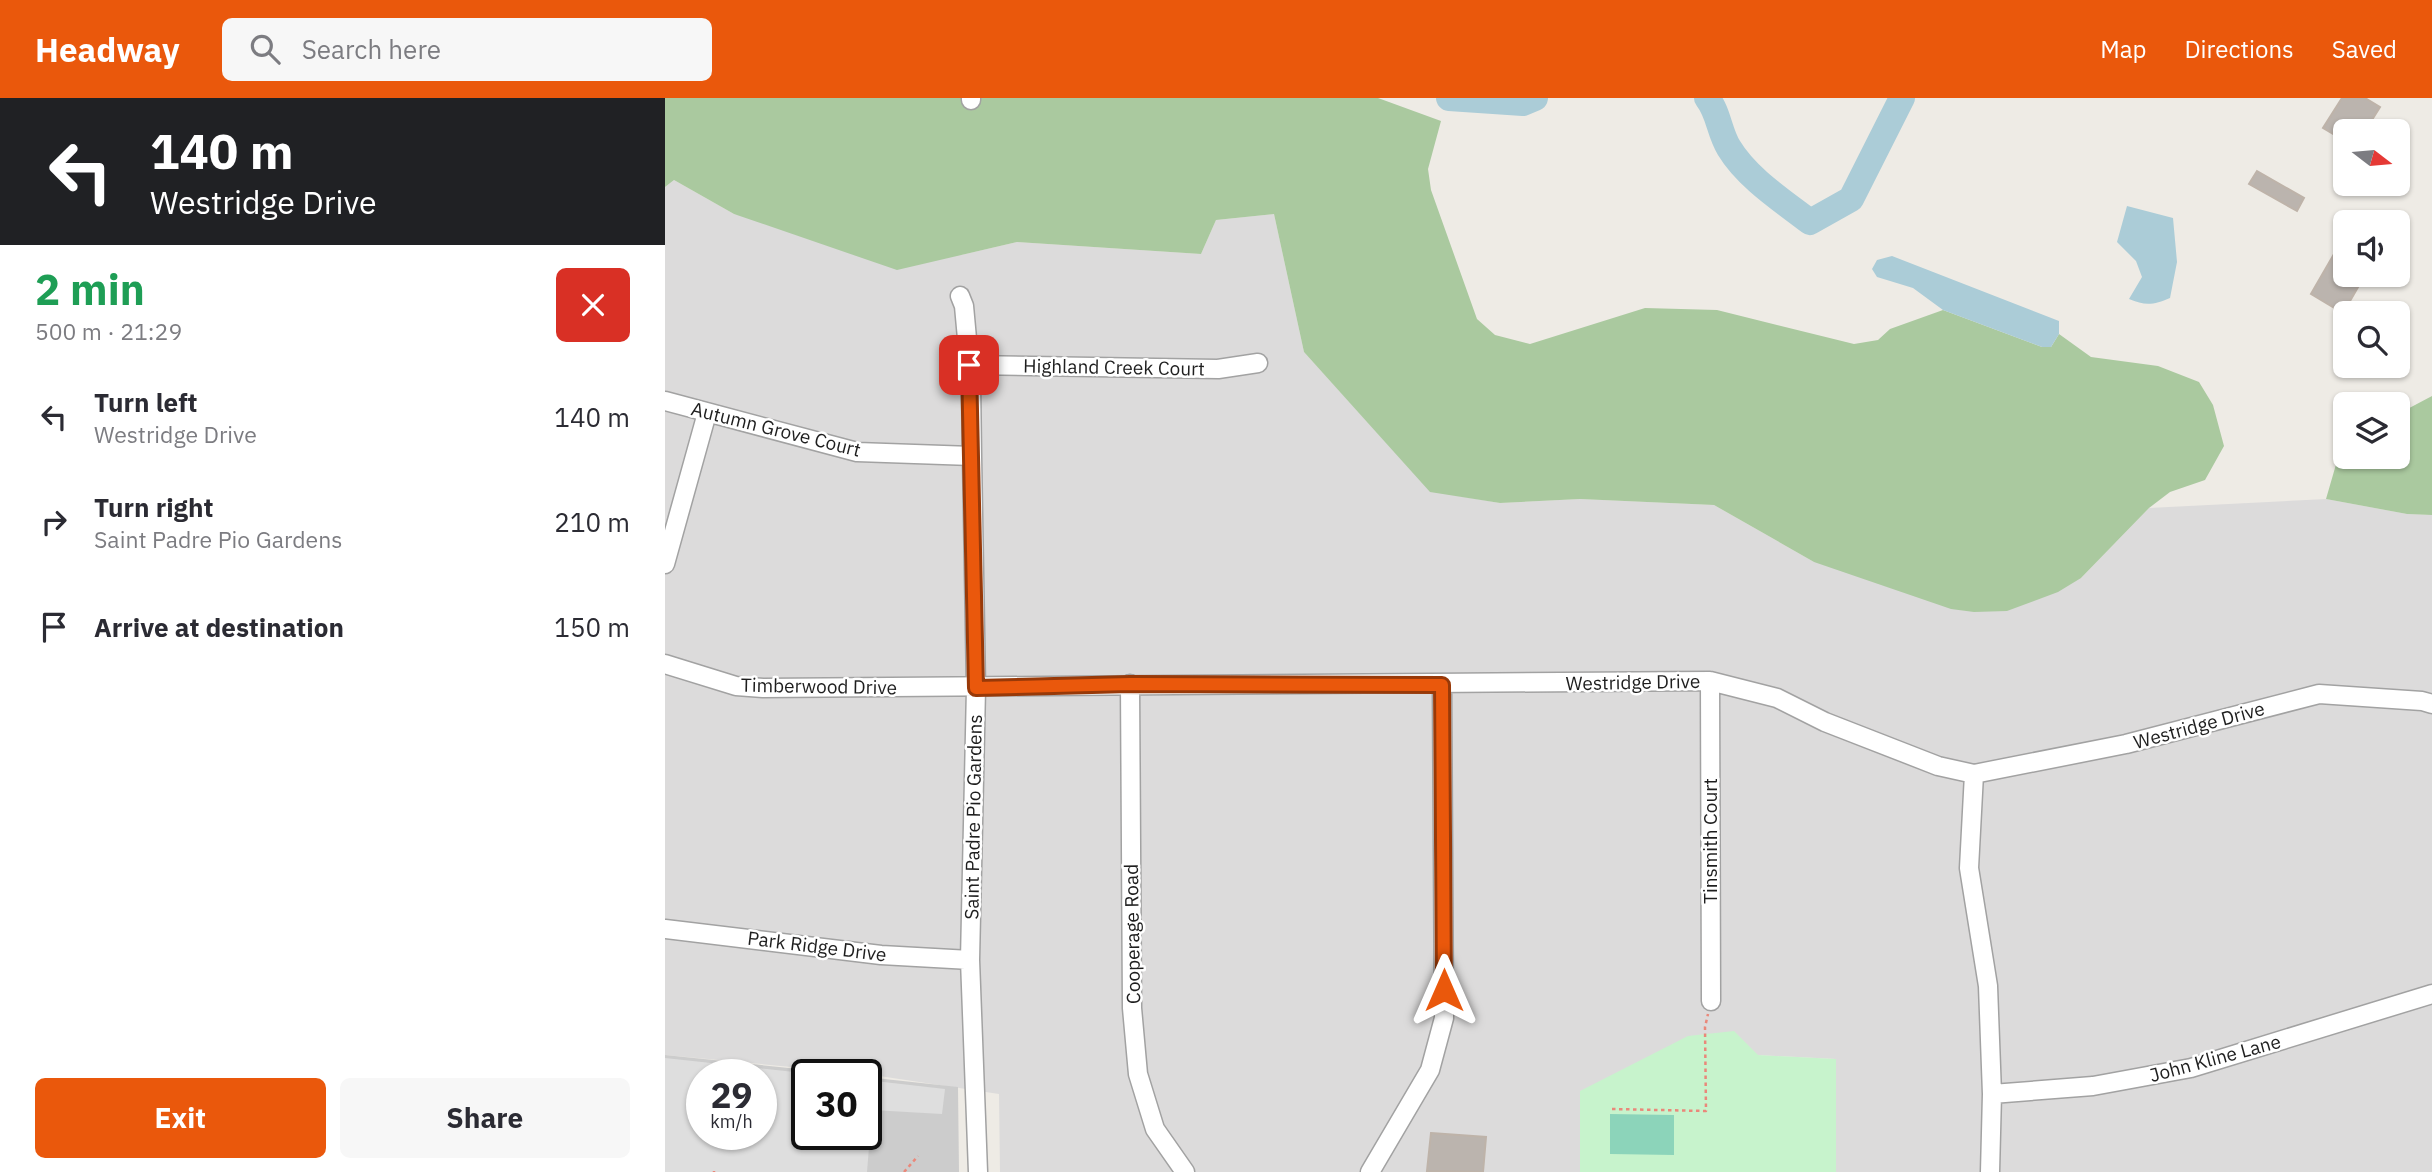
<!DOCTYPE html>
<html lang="en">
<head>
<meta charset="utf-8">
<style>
  body { margin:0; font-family:"IBM Plex Sans",sans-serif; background:#f7f7f7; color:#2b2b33; height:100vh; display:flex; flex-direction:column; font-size:26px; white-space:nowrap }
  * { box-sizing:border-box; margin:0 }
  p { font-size:23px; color:#7c7c81 }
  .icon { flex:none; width:38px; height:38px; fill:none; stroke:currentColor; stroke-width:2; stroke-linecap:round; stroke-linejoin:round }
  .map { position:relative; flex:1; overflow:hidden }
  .sheet { display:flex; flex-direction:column; background:#fff; width:665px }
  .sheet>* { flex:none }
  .banner { background:#202124; color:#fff; overflow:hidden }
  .needle { width:46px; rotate:106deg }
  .controls { position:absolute; left:1668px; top:21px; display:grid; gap:14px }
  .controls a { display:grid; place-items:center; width:77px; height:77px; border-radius:10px; background:#fff; box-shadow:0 2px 5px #0004; font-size:35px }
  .speed { position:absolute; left:21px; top:961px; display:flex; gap:14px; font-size:35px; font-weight:700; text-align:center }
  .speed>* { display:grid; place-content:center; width:91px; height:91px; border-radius:50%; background:#fff; box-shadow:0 2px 5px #0004; line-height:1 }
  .speed small { font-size:18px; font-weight:400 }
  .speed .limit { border:4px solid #111; border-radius:10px; background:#fff; color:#111 }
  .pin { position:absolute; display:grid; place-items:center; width:60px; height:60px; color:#fff; margin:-30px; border-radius:14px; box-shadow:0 4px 10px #0006 }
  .me { position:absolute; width:77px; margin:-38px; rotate:0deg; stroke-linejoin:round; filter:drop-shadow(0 0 5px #0008) }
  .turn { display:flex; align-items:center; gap:24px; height:147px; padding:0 35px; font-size:32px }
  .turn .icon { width:91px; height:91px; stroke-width:2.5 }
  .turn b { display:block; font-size:49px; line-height:60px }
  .round { display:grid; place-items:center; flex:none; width:74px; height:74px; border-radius:10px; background:#f7f7f7 }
  .headline { display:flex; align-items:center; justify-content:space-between; height:119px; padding:0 35px }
  h1 { font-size:42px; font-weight:700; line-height:52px; color:#1e9e55 }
  .action { display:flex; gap:14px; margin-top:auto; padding:14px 35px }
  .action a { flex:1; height:80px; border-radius:10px; background:#ea580c; color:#fff; font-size:28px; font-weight:700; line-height:80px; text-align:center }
  .action a+a { background:#f7f7f7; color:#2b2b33 }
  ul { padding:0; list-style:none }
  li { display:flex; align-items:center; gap:21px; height:105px; padding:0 35px }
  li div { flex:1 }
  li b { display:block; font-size:26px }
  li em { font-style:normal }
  header { display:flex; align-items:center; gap:42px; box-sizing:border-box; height:98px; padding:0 35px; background:#ea580c; color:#fff }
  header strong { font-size:33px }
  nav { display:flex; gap:38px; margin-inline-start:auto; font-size:24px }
  .search { width:490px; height:63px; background:#f7f7f7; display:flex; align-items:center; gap:18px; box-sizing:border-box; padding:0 24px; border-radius:10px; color:#7c7c81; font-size:26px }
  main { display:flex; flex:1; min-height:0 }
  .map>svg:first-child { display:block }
  .residential { fill:#dcdbdb }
  .religious { fill:#ccc; fill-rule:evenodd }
  .forest { fill:#aac99f }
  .park { fill:#c7f3cc }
  .pitch { fill:#8cd4ba }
  .parking { fill:#dedede; fill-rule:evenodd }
  .water { fill:#abccd7 }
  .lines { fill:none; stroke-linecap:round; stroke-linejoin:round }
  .river { stroke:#abccd7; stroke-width:26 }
  .building { fill:#bbb4ae; stroke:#beb3a9; stroke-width:2 }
  .minor-casing { stroke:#a2a2a2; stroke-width:21 }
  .path { stroke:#ea887a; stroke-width:2.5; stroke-dasharray:3.5 3.5; stroke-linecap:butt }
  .minor { stroke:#fff; stroke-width:18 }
  .route-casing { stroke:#983908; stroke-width:18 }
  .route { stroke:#ea580c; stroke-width:12 }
  .labels { text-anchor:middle; stroke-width:5; stroke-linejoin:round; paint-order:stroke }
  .street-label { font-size:19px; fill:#1e1e1e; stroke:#fff }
</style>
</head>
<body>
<header>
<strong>Headway</strong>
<div class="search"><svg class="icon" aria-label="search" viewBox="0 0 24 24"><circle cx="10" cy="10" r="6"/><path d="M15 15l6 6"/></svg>Search here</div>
<nav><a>Map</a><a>Directions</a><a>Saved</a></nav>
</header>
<main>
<section class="sheet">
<div class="banner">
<div class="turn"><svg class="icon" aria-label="left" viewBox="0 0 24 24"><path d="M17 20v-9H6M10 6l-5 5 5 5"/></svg><div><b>140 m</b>Westridge Drive</div></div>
</div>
<div class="headline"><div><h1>2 min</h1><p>500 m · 21:29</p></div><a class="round" style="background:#d93025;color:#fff"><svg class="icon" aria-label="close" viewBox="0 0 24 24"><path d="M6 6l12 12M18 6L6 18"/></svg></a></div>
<ul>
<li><svg class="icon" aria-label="left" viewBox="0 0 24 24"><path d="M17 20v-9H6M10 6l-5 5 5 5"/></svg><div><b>Turn left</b><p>Westridge Drive</p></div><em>140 m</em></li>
<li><svg class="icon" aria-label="right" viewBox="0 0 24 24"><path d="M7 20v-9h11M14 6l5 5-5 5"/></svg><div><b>Turn right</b><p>Saint Padre Pio Gardens</p></div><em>210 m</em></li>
<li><svg class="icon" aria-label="arrive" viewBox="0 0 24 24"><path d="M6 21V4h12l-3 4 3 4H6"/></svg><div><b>Arrive at destination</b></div><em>150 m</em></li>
</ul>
<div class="action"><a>Exit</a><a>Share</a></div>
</section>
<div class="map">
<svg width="1767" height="1074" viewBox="0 0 1767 1074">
  <rect width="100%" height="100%" fill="#eeebe5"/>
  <path class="residential" d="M 9,82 L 69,116 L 296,157 L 352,144 L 536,156 L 551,122 L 609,116 L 639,254 L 765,393 L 835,405 L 915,401 L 1049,407 L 1149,464 L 1416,480 L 1484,410 L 1661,401 L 1742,416 L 1767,417 L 1767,1074 L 1171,1074 L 1171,961 L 1093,957 L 915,993 L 915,1074 L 335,1074 L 334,996 L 201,976 L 0,957 L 0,89 Z"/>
  <path class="religious" d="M 0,957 L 182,976 L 142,976 L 142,1036 L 201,1036 L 201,979 L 293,989 L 294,1074 L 0,1074 ZM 37,976 L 96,976 L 96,1036 L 37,1036 Z"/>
  <path class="forest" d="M 0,0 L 713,0 L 776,23 L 763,71 L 766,92 L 812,221 L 830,237 L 865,246 L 980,210 L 1052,212 L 1189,246 L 1213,242 L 1225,231 L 1278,212 L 1377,249 L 1386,249 L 1394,236 L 1426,259 L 1493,268 L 1534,284 L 1548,307 L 1559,348 L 1540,382 L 1505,394 L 1484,410 L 1416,480 L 1393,494 L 1342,513 L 1309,514 L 1286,511 L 1149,464 L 1049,407 L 915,401 L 835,405 L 765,394 L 639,254 L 609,116 L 551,122 L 536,156 L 352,144 L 232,172 L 69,116 L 9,82 L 0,89 Z
    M 1767,298 L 1767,417 L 1742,416 L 1661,401 L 1672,363 L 1680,354 L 1680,359 L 1732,359 L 1733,316 Z"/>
  <path class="park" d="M 1069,933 L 1093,957 L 1171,961 L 1171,1074 L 915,1074 L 915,993 L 1023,938 Z"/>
  <path class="pitch" d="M 945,1016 L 1009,1017 L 1009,1057 L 945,1056 Z"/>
  <path class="parking" d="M 0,960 L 148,976 L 142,976 L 142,1036 L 201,1036 L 201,982 L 280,991 L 277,1016 L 207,1012 L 202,1074 L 0,1074 ZM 37,976 L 96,976 L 96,1036 L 37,1036 Z"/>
  <path class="water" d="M 1462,108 L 1508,120 L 1512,164 L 1505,200 C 1489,207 1480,208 1464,201 L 1477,179 L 1471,163 L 1452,144 Z
    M 1227,158 L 1394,223 L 1394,236 L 1386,249 L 1377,249 L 1278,212 L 1248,190 L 1212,179 L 1207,171 L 1212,162 Z"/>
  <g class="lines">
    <path class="river" d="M 784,0 L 858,5 L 870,0
      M 1042,0 C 1054,15 1054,34 1064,50 C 1082,80 1118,103 1145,124 L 1186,101 L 1237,0"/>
  </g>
  <path class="building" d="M 1677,0 L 1700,0 L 1715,9 L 1700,33 L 1680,33 L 1680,43 L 1658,30 Z
    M 1592,73 L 1639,100 L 1632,113 L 1584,86 Z
    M 1680,137 L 1680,177 L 1700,177 L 1678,215 L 1646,196 Z
    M 766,1035 L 821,1039 L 818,1074 L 762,1073 Z"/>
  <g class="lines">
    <defs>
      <path id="minor" d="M 306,0 L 306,2
        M 295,198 L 299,208 L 306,284 L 307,358 L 311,590 L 305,862 L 313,1074
        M 304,267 L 553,271 L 593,265
        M 0,303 L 192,354 L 307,358
        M 0,466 L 42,315
        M 0,566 L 71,588 L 98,590 L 1045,583 L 1112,600 L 1160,624 L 1273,668 L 1309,676 L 1461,646 L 1654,596 L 1757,603 L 1767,606
        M 1045,583 L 1046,903
        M 465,586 L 467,910 L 473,976 L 490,1031 L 520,1074
        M 1309,676 L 1304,770 L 1323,888 L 1327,996 L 1325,1074
        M 0,831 L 216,857 L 305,862
        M 1327,996 L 1428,988 L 1526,970 L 1767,896
        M 705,1074 L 765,972 L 779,920 L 777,587"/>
    </defs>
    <use href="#minor" class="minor-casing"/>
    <path class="path" d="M 947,1011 L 1041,1013 L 1040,929 L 1043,916
      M 49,1073 L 49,1074
      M 239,1074 L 253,1058"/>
    <use href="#minor" class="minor"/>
  </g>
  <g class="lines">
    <defs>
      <path id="route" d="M 304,267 L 311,590 L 465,586 L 777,587 L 779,892"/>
    </defs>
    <use href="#route" class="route-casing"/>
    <use href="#route" class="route"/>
  </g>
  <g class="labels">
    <g class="street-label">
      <text transform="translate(449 269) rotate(1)" y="7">Highland Creek Court</text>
      <text transform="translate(111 331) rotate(14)" y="7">Autumn Grove Court</text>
      <text transform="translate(968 584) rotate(-1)" y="7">Westridge Drive</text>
      <text transform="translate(154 588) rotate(1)" y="7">Timberwood Drive</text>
      <text transform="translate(1534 627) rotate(-15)" y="7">Westridge Drive</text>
      <text transform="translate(308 719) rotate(-89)" y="7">Saint Padre Pio Gardens</text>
      <text transform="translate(1045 743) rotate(-90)" y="7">Tinsmith Court</text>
      <text transform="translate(467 836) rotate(-91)" y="7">Cooperage Road</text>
      <text transform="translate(152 848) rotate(7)" y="7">Park Ridge Drive</text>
      <text transform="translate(1550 960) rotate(-15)" y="7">John Kline Lane</text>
    </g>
  </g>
</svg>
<div class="controls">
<a><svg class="needle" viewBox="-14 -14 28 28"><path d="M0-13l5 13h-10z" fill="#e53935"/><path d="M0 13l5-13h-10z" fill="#7c7c81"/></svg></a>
<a><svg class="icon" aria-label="sound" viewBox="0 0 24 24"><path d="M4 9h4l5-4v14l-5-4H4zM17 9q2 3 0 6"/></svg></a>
<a><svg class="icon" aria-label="search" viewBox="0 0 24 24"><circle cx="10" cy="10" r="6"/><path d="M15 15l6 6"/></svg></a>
<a><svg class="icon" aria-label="layers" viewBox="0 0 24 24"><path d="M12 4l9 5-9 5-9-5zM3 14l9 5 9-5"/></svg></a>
</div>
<div class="speed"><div>29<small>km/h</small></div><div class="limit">30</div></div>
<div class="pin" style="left:304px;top:267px;background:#d93025"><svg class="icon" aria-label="arrive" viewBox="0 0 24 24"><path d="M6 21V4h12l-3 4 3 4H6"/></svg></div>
<svg class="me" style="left:779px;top:892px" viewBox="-20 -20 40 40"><path d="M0-17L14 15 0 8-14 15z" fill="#ea580c" stroke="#fff" stroke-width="4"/></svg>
</div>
</main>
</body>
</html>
